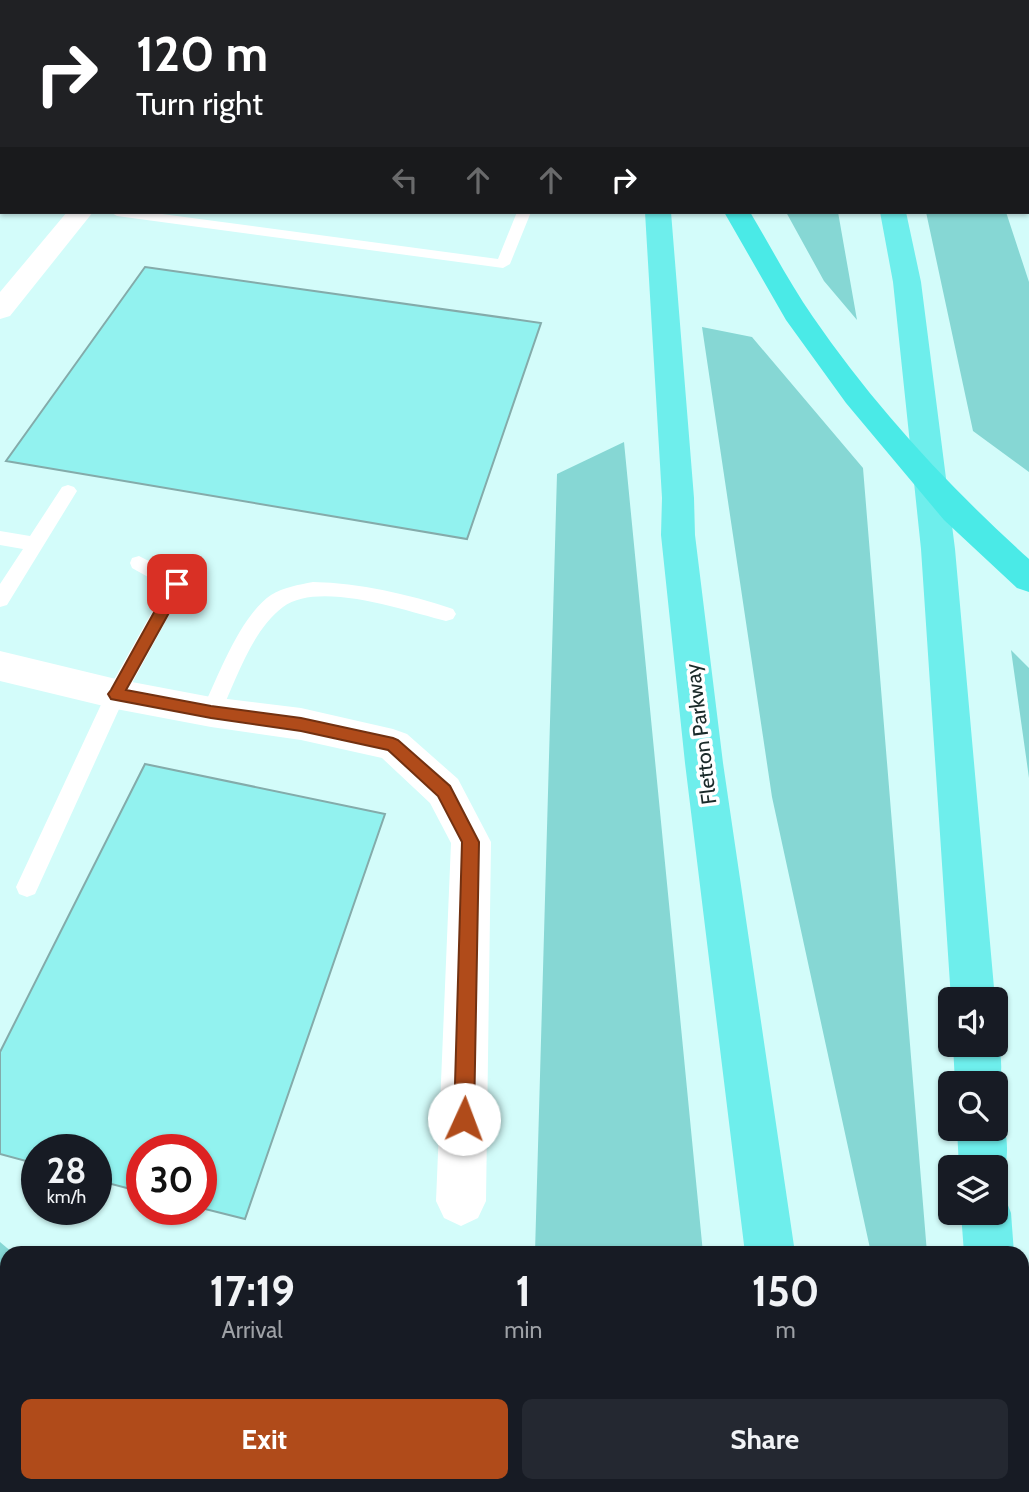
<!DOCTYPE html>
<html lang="en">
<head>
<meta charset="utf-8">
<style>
  body { margin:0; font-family:Cabin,sans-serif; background:#242831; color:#f1f3f6; height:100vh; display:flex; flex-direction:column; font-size:26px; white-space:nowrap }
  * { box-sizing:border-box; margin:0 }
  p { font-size:23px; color:#9ea1a6 }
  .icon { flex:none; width:38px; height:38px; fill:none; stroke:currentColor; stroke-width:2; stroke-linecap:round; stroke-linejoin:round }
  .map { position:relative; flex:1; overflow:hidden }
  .side { position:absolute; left:0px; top:1246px; width:1029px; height:247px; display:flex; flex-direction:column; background:#171b24; border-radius:21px 21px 0 0; box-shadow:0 2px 5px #0004 }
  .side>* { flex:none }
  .guide { position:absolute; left:0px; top:0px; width:1029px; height:214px; box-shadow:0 2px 5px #0004; background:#202124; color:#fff; overflow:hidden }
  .controls { position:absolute; left:938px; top:987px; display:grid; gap:14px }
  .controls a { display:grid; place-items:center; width:70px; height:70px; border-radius:10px; background:#171b24; box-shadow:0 2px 5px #0004; font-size:35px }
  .speed { position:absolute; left:21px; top:1134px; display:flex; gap:14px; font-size:35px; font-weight:700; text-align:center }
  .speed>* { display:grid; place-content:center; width:91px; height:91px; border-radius:50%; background:#171b24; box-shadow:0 2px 5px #0004; line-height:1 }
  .speed small { font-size:18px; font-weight:400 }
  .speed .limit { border:10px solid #d22; background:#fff; color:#111 }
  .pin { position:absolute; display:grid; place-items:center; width:60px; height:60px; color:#fff; margin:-30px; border-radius:14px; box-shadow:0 4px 10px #0006 }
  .me { position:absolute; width:77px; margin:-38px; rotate:2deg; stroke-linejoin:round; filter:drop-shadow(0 0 5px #0008) }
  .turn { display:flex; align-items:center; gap:24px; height:147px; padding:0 21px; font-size:32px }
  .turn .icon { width:91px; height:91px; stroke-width:2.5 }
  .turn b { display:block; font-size:49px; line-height:60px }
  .lanes { display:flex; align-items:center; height:66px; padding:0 21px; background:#0003; justify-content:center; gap:35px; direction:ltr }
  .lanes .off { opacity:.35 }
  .eta { display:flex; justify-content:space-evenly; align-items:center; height:119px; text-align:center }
  .eta b { font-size:42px; font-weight:800; line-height:49px }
  .primary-button { display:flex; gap:14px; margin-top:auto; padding:14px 21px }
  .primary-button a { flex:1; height:80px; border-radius:10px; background:#b04b1a; color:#fff; font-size:28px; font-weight:800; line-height:80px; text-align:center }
  .primary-button a+a { background:#242831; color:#f1f3f6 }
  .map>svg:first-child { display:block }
  .green { fill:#86d7d4 }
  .building { fill:#92f2ef; stroke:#84abaa; stroke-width:2 }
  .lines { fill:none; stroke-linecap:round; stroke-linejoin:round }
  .service { fill:#fff; fill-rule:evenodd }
  .minor { fill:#fff; fill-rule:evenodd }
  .tertiary { fill:#fff; fill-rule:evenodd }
  .trunk { fill:#6eeeec; fill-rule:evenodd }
  .motorway { fill:#4aeae7; fill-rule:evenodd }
  .route { fill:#b04b1a; stroke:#723111; stroke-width:2 }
  .labels { text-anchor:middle; stroke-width:7; stroke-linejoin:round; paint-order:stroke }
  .street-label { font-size:21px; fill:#1a2a29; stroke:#fff }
</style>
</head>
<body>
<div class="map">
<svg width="1029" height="1492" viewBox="0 0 1029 1492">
  <rect width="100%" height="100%" fill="#d3fcfa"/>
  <path class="green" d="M 786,212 L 838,212 L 857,320 L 824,281 Z
    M 926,212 L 1006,212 L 1029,282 L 1029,472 L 973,431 Z
    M 702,327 L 752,337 L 863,468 L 927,1253 L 871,1253 L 772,797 Z
    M 624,442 L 703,1253 L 535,1253 L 557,474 Z
    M 1011,650 L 1029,668 L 1029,778 Z
    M 0,1242 L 13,1253 L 7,1253 L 7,1486 L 295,1486 L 302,1492 L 0,1492 Z
    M 529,1486 L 708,1486 L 708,1492 L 529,1492 Z"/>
  <path class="building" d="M 145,267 L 541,323 L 467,539 L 6,461 Z
    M 145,764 L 385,814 L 245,1219 L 201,1208 L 201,1150 L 142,1150 L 142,1192 L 96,1180 L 96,1150 L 37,1150 L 37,1164 L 0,1154 L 0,1052 Z"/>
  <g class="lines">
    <path class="service" d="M 192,0 L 217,0 L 219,2 L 194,2 Z
      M 0,81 L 2,81 L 2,89 L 0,89 Z
      M 110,212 L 147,212 L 498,259 L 517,212 L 531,212 L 510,264 L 503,268 L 117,216 Z
      M 68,485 L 74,487 L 77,491 L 7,605 L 0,607 L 0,584 L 23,549 L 0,545 L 0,531 L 30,536 L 62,487 Z
      M 139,556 L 184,579 L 186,584 L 125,696 L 35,894 L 27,897 L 19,894 L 16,887 L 106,694 L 166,587 L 132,568 L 130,563 L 132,558 Z
      M 313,582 C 360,583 408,594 453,609 L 456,614 L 453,619 L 446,621 C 406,611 319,580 283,607 C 250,632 236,682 218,718 L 211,720 L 204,718 L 201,712 C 218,678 239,617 271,595 C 284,587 298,585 313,582 Z"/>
    <path class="minor" d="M 0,651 L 116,679 L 211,697 L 301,708 L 393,729 L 407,734 L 458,779 L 491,842 L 486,1201 L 478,1218 L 461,1226 L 444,1218 L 436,1201 L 451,843 L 430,803 L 382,758 L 301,740 L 211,727 L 116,709 L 0,681 Z"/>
    <path class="tertiary" d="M 243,0 L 264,0 L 242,2 Z
      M 67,212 L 93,212 L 10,316 L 0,319 L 0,292 Z"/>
    <path class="trunk" d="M 624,0 L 644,0 L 644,2 L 624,2 Z
      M 835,0 L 855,0 L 855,2 L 835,2 Z
      M 645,212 L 671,212 L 694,498 L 695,535 L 723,763 L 795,1253 L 745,1253 L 685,763 L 661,535 L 662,498 Z
      M 880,212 L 906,212 L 921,282 L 955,549 L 995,999 L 951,999 L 921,549 L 893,282 Z
      M 996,1038 C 1003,1055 1003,1079 996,1096 L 996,1083 L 955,1083 L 953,1045 L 996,1045 Z
      M 996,1111 C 1011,1130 1009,1163 1000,1184 L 996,1186 L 996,1167 L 959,1167 L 957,1129 L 996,1129 Z
      M 996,1192 L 1004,1195 L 1011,1213 L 1014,1253 L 964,1253 L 961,1213 L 996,1213 Z
      M 769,1486 L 825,1486 L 825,1492 L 769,1492 Z"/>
    <path class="motorway" d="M 674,0 L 694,0 L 694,2 L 674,2 Z
      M 724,212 L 750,212 C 771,247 790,284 813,317 C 874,406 949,487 1029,559 L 1029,592 L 1017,588 L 944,520 L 846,403 L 786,320 Z
      M 1022,1467 L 1029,1480 L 1029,1492 L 978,1492 L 977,1486 L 1022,1486 Z"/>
  </g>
  <path class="route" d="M 177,579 L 185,584 L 126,690 L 211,706 L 301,718 L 393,738 L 398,740 L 450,786 L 479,842 L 474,1119 L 471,1126 L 464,1129 L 457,1126 L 454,1119 L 462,842 L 438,796 L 388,750 L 301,731 L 211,718 L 111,699 L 108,694 L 111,690 L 172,580 Z"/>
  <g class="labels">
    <g class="street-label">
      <text transform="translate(701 734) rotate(-97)" y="7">Fletton Parkway</text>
    </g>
  </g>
</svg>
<div class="controls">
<a><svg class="icon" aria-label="sound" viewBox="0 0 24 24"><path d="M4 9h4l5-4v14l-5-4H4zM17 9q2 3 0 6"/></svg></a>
<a><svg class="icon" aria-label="search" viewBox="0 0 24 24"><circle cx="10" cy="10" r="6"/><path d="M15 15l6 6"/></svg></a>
<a><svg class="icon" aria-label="layers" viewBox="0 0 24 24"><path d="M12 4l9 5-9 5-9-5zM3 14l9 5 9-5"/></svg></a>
</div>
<div class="speed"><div>28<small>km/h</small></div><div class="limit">30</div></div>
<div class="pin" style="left:177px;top:584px;background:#d93025"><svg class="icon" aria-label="arrive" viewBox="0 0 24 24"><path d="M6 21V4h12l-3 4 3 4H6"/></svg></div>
<svg class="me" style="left:464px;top:1119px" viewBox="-20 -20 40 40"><circle r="19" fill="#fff"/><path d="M0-13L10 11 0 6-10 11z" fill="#b04b1a"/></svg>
<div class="guide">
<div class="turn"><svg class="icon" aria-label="right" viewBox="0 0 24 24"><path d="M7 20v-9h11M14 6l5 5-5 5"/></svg><div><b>120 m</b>Turn right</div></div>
<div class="lanes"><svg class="icon off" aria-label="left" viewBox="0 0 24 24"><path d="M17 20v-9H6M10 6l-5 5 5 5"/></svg><svg class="icon off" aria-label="ahead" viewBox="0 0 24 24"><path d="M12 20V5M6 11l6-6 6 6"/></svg><svg class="icon off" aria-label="ahead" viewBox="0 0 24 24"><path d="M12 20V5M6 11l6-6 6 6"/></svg><svg class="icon" aria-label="right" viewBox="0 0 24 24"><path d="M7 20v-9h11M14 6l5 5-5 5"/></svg></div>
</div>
<section class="side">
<div class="eta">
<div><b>17:19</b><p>Arrival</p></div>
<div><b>1</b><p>min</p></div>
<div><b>150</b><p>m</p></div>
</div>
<div class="primary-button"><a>Exit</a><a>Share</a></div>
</section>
</div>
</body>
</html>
